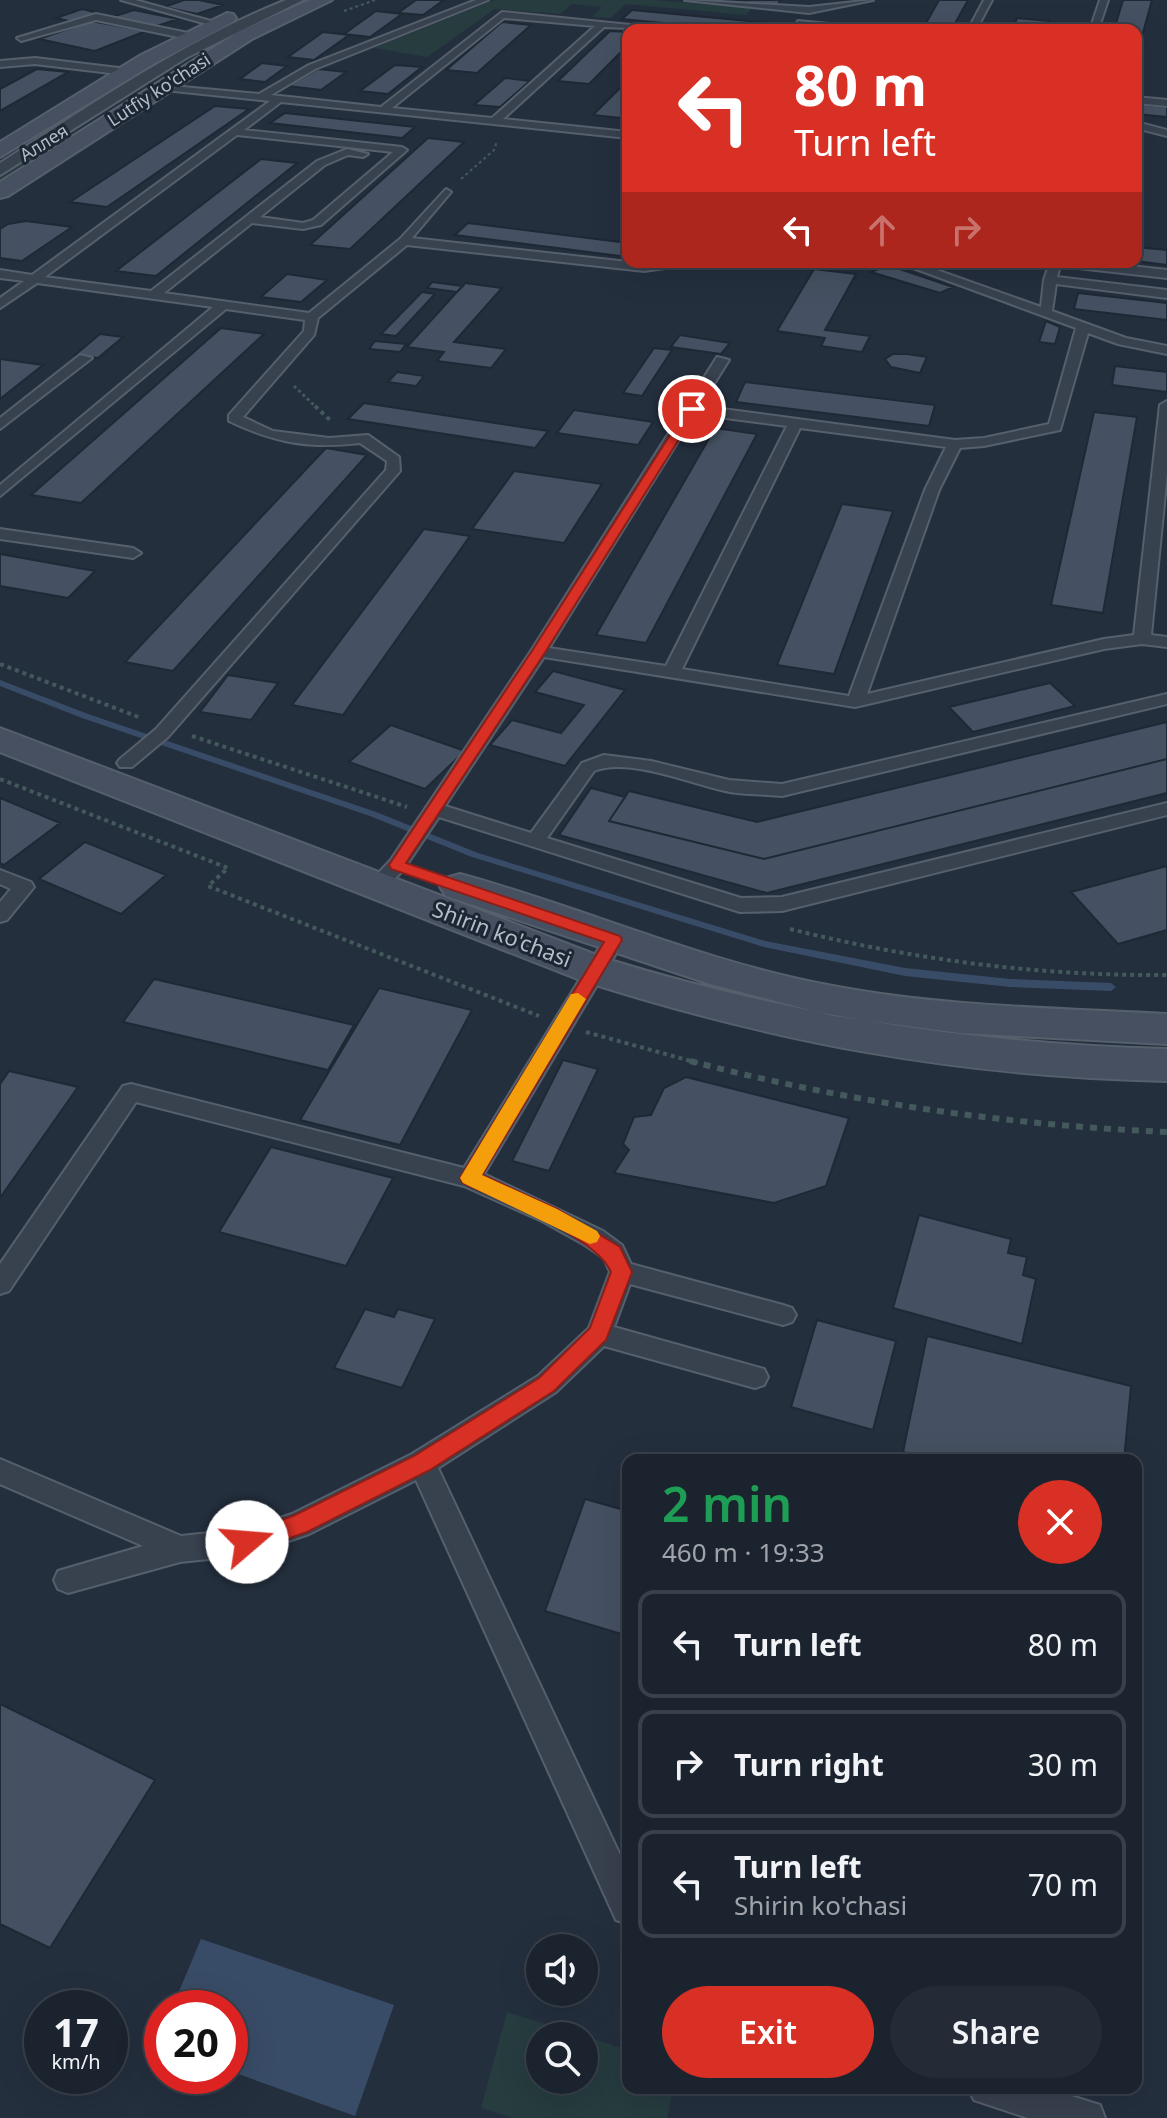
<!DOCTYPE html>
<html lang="en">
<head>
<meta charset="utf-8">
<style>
  body { margin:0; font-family:"Noto Sans",sans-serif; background:#242b36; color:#f1f3f6; height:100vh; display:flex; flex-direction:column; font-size:30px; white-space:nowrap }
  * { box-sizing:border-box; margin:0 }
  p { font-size:26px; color:#a0a4aa }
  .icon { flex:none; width:44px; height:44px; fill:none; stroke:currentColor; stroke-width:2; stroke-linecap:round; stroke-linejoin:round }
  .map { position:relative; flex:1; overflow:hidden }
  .drawer { position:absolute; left:622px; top:1454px; width:520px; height:640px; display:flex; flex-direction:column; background:#1b232e; border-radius:16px; box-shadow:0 8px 32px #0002,0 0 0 2px #39404a }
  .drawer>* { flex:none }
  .guide { position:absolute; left:622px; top:24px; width:520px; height:244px; border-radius:16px; box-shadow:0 8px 32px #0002,0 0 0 2px #39404a; background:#d93025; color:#fff; overflow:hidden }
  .fabs { position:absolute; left:526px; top:1934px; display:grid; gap:16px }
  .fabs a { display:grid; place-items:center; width:72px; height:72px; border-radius:50%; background:#1b232e; box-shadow:0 8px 32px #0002,0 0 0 2px #39404a; font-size:40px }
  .speed { position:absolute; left:24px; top:1990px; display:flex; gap:16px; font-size:40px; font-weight:700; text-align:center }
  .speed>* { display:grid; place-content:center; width:104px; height:104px; border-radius:50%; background:#1b232e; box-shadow:0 8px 32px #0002,0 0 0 2px #39404a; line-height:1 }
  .speed small { font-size:20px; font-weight:400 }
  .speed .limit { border:12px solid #d22; background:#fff; color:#111 }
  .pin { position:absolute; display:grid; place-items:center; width:68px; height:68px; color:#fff; margin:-34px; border:4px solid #fff; border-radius:50%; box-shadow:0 2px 8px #0007 }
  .me { position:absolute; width:88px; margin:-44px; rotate:72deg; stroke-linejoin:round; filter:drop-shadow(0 0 6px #0008) }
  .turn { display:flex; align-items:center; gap:28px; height:168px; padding:0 40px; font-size:36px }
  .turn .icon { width:104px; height:104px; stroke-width:2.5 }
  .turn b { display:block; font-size:56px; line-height:68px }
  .lanes { display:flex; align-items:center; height:76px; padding:0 40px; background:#0003; justify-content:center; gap:40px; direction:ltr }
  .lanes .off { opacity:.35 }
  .round { display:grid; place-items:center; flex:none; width:84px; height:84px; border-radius:42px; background:#242b36 }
  .headline { display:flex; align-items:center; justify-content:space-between; height:136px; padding:0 40px }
  h1 { font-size:48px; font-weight:600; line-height:60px; color:#1e9e55 }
  .button { display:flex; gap:16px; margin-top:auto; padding:16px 40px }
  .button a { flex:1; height:92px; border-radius:48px; background:#d93025; color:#fff; font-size:32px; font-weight:600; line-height:92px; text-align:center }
  .button a+a { background:#242b36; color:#f1f3f6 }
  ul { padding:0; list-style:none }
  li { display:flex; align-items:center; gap:24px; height:108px; margin:0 16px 12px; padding:0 24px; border:4px solid #39404a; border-radius:16px }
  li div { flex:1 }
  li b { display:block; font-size:30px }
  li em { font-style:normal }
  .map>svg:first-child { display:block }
  .green { fill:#263c3f }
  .water { fill:#394c67 }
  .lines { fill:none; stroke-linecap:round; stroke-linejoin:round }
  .stream { fill:#394c67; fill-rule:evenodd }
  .building { fill:#455162; stroke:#1f2835; stroke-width:2 }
  .service-casing { stroke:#565f6c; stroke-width:4 }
  .pedestrian-casing { stroke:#565f6c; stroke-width:4 }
  .secondary-casing { stroke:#565f6c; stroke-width:4 }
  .path-far3 { stroke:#44595c; stroke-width:2; stroke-dasharray:3 3; stroke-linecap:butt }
  .path-far2 { stroke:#44595c; stroke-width:3; stroke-dasharray:3 3; stroke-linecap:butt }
  .path-far1 { stroke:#44595c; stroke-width:4; stroke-dasharray:4 4; stroke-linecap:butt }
  .path { stroke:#44595c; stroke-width:6; stroke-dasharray:7 7; stroke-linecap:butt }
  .service { fill:#38414e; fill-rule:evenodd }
  .pedestrian { fill:#38414e; fill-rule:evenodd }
  .secondary { fill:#465061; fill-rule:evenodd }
  .route { fill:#d93025; stroke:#8d1f18; stroke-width:2 }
  .slow { fill:#f59e0b }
  .labels { text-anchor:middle; stroke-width:6; stroke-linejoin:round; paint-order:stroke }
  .far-street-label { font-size:18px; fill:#b4bcc9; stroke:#1d2633 }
  .street-label { font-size:22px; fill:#b4bcc9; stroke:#1d2633 }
</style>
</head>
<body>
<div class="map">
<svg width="1167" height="2118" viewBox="0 0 1167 2118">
  <rect width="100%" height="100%" fill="#242f3e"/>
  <path class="green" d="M 285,0 L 312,0 C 200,41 101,116 0,180 L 0,162 C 93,103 182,40 285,0 Z
    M 494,0 L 654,0 L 752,8 L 746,15 L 625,4 L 611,18 L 592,17 L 602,7 L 572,4 L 560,14 L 495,9 L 427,57 L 374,48 Z
    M 507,2012 L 584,2036 L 540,2036 L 540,2080 L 584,2080 L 584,2036 L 628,2050 L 628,2088 L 673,2088 L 667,2118 L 513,2118 L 481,2108 Z"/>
  <path class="water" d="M 201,1939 L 394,2005 L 355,2116 L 230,2071 L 230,2008 L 172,2008 Z"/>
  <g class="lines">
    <path class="stream" d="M 0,680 L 88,714 L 376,812 L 478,853 L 765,941 L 905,968 L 1010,979 L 1111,983 L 1116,987 L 1111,991 L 1010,987 L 905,976 L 764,947 L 472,857 L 370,816 L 82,718 L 0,686 Z"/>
  </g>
  <path class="building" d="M 184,0 L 199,0 L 223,5 L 197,14 L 164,7 Z
    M 416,0 L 444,0 L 423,15 L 398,13 Z
    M 719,0 L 781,0 L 777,5 Z
    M 939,0 L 968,0 L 953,27 L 925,25 Z
    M 1123,0 L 1152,0 L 1136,58 L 1136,30 L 1114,30 Z
    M 82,9 L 99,13 L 73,22 L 56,18 Z
    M 134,10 L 178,19 L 157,26 L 112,17 Z
    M 632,10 L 770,23 L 763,30 L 735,30 L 622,19 Z
    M 376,11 L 402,14 L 370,37 L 344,34 Z
    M 1017,18 L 1049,21 L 1045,30 L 1012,30 Z
    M 91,21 L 146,31 L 95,51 L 39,39 Z
    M 502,22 L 531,25 L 477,73 L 446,70 Z
    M 610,31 L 628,32 L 628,45 L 589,84 L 558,81 Z
    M 323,32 L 349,35 L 314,60 L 288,57 Z
    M 262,63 L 287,66 L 265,82 L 240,79 Z
    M 395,65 L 422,67 L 388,94 L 360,91 Z
    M 37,69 L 68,72 L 0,111 L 0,89 Z
    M 318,69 L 346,72 L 321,90 L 288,86 Z
    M 505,78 L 530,81 L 500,107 L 474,105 Z
    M 620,88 L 628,89 L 628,111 L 621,118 L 593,115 Z
    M 1136,104 L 1167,107 L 1167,117 L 1136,114 Z
    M 215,106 L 249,109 L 107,207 L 70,202 Z
    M 285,113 L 415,127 L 402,138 L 270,123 Z
    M 428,138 L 464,142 L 350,249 L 310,245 Z
    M 261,159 L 297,163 L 156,276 L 116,271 Z
    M 26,221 L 72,227 L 22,261 L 0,258 L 0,229 L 8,224 Z
    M 468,223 L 628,243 L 628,257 L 455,235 Z
    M 1136,247 L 1167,250 L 1167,265 L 1136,261 Z
    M 888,265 L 953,287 L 940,293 L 871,272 Z
    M 814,269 L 856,274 L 825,330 L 870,336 L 862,352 L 821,346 L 825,338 L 777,331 Z
    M 287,274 L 327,280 L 301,302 L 261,297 Z
    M 432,282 L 463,286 L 457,292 L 427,288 Z
    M 465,283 L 502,288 L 454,342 L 506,349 L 491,368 L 437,361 L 444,352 L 407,347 Z
    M 422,292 L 435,294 L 396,336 L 381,334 Z
    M 1078,293 L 1167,303 L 1167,320 L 1074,309 Z
    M 1046,321 L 1060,327 L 1055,344 L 1039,342 Z
    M 221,328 L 264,334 L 81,503 L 31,495 Z
    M 100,334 L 123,337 L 98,358 L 75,355 Z
    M 680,335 L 730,343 L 721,354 L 671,347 Z
    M 375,341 L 406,344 L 400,352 L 369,349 Z
    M 654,348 L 672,350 L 642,396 L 623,393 Z
    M 893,354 L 907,354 L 927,357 L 920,373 L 891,367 L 885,359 Z
    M 0,359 L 43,365 L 0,399 Z
    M 1115,366 L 1167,372 L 1167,392 L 1112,385 Z
    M 397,372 L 424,376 L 416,386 L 388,382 Z
    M 745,382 L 935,405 L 929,426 L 736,402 Z
    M 364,403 L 548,431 L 535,448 L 348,419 Z
    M 574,410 L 653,422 L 638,445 L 557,433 Z
    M 1094,412 L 1137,417 L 1103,613 L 1051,605 Z
    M 715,428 L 757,434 L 646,643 L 596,635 Z
    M 326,448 L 367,455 L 173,671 L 125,662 Z
    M 514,471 L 602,484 L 564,543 L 472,529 Z
    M 842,504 L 893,511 L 834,674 L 777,665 Z
    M 424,529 L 470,536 L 343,715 L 292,705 Z
    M 0,554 L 95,571 L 68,598 L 0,586 Z
    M 553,671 L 625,690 L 565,766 L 490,745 L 512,720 L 561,733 L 584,705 L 535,692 Z
    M 228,675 L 278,683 L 251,720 L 200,712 Z
    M 1050,683 L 1075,706 L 973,732 L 949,707 Z
    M 1167,722 L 1167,759 L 764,859 L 609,821 L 629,791 L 757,822 Z
    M 391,725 L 465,751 L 425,789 L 349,762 Z
    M 1167,759 L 1167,793 L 767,893 L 559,835 L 591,788 L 625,797 L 609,821 L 764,859 Z
    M 0,798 L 60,823 L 4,865 L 0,863 Z
    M 85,842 L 166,875 L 121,914 L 39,879 Z
    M 1167,866 L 1167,930 L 1118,944 L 1071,892 Z
    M 154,979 L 354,1025 L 328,1070 L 123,1022 Z
    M 379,988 L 472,1010 L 400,1145 L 300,1120 Z
    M 563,1060 L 598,1069 L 549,1171 L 512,1161 Z
    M 9,1071 L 78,1087 L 0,1198 L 0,1084 Z
    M 686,1077 L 849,1118 L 826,1186 L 774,1203 L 614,1173 L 629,1150 L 623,1144 L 634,1117 L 651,1115 L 664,1088 Z
    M 271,1147 L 393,1178 L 346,1266 L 219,1232 Z
    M 919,1215 L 1011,1239 L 1008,1253 L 1027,1257 L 1023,1275 L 1036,1279 L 1022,1344 L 893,1308 Z
    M 365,1309 L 394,1317 L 398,1309 L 435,1319 L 402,1388 L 334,1368 Z
    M 817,1320 L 896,1341 L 873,1430 L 791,1407 Z
    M 927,1336 L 1131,1386 L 1124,1460 L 934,1460 L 903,1452 Z
    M 585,1499 L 628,1511 L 628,1636 L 545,1611 Z
    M 0,1704 L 155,1780 L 50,1948 L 0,1924 Z
    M 1136,1993 L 1141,1995 L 1136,2066 Z"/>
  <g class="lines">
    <defs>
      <path id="service" d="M 121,0 L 135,0 L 218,23 L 214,26 Z
        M 476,0 L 488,0 L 315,69 L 271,95 L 381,107 L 502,12 L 679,30 L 604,27 L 503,119 L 628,132 L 628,138 L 281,102 L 244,130 L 402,147 L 407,150 L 321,225 L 303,229 L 252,223 L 164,293 L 309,313 L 400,239 L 446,189 L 451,192 L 412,238 L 628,262 L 669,262 L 665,268 L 644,271 L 407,245 L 318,318 L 314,335 L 243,417 L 273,431 L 329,438 L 368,435 L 399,457 L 400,471 L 168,737 L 132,767 L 120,767 L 117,763 L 120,759 L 156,729 L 386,470 L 387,461 L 360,443 C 309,449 275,443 229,421 L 229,415 L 304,331 L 305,320 L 226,309 L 0,496 L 0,485 L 213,307 L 37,283 L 0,308 L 0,298 L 24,281 L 0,278 L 0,270 L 32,275 L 270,101 L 164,90 L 161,85 L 259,94 L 309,65 ZM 504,18 L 595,26 L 492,118 L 392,108 ZM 237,135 L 393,152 L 313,220 L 303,223 L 260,217 L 325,165 L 348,155 L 363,157 L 368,154 L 347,149 L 317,161 L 151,291 L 45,277 Z
        M 685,0 L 809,7 L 873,0 L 809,13 Z
        M 984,0 L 992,0 L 976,30 L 968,30 Z
        M 1100,0 L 1108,0 L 1098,30 L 1090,30 Z
        M 96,14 L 188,33 L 192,36 L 188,39 L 96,20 L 21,41 L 17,38 Z
        M 798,21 L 861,27 L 865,30 L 795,26 Z
        M 35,58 L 127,69 L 132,72 L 127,75 L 35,64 L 0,67 L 0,61 Z
        M 1136,97 L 1167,100 L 1167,106 L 1136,103 Z
        M 1136,122 L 1167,130 L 1167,136 L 1136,128 Z
        M 897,262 L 914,262 L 1041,307 L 1044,280 L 1050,262 L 1094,262 L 1167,270 L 1167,278 L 1060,266 L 1057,277 L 1167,290 L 1167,298 L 1056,284 L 1052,311 L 1126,338 L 1167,346 L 1167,354 L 1118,344 L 1088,333 L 1060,430 L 984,446 L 960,448 L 939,490 L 867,694 L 1104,639 L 1134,635 L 1160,405 L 1167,401 L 1167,473 L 1151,635 L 1167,637 L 1167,647 L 1142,644 L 1104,649 L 855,707 L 544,657 L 445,806 L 531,833 L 582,763 L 604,755 L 651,761 L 729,780 L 782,784 L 1167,694 L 1167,704 L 782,796 C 763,794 743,795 725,791 C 690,783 627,757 594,771 L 547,838 L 741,898 L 782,897 L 1167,803 L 1167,815 L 782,911 L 740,912 L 439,817 L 404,869 L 384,890 L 370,890 L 367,885 L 390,861 L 531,651 L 717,357 L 729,360 L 700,406 L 955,440 L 984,438 L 1049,424 L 1076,328 ZM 695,414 L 787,426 L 666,666 L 549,648 ZM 800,428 L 946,447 L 925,490 L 849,696 L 682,669 Z
        M 80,355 L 92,358 L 0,429 L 0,418 Z
        M 0,529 L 133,548 L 141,553 L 133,558 L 0,539 Z
        M 0,870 L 31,882 L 34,887 L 7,920 L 0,922 L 0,902 L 11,889 L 0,884 Z
        M 614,933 L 624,940 L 484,1174 L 603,1231 L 622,1245 L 631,1264 L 783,1305 L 792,1308 L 796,1315 L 792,1322 L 783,1325 L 630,1284 L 614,1327 L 764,1369 L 768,1377 L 764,1385 L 755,1388 L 604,1346 L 556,1392 L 438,1468 L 628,1872 L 628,1924 L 616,1920 L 416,1480 L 309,1534 L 247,1555 L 180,1562 L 68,1593 L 58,1589 L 54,1580 L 58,1571 L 143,1546 L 0,1484 L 0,1459 L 181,1536 L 247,1529 L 292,1514 L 412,1454 L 538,1376 L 589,1328 L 610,1272 L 604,1258 L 585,1245 L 542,1221 L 464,1186 L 136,1102 L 9,1291 L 0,1294 L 0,1264 L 123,1086 L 131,1084 L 464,1168 L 607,935 Z
        M 968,2088 L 1046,2088 L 1100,2105 L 1105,2118 L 1028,2118 L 974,2100 Z"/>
      <path id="pedestrian" d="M 286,0 L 303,0 L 186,58 L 0,175 L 0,163 C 93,104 183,41 286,0 Z"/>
      <path id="secondary" d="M 310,0 L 332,0 L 252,39 L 8,196 L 0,198 L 0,182 L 240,31 Z
        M 227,13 L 233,14 L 236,18 L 233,22 L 155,63 L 0,157 L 0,142 L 141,55 Z
        M 0,728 L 610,960 C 792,1016 976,1044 1167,1049 L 1167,1081 C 957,1076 780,1044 580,980 L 0,752 Z
        M 460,874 C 585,908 705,963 833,986 C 943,1007 1056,1008 1167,1014 L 1167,1044 L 960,1033 L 833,1016 L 710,984 L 446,896 L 440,887 L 446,878 Z"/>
    </defs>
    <use href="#service" class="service-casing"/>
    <use href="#pedestrian" class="pedestrian-casing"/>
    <use href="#secondary" class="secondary-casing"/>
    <path class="path-far3" d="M 344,11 L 375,0
      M 461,179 L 494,150 L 497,141"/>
    <path class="path-far2" d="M 294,386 L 317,408"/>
    <path class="path-far1" d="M 315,406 L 330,420
      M 0,664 L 141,718
      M 192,736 L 407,807
      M 0,779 L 228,868 L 208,886 L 539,1016
      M 790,929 C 915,960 1039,976 1167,975
      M 586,1032 L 698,1063"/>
    <path class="path" d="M 690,1061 C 847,1102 1005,1125 1167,1132"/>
    <use href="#service" class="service"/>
    <use href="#pedestrian" class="pedestrian"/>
    <use href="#secondary" class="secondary"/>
  </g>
  <path class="route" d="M 688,407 L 698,409 L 546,651 L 406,863 L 620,936 L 622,940 L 482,1175 L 557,1209 L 620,1247 L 632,1272 L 606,1340 L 554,1391 L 430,1470 L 307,1532 L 247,1553 L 239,1550 L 235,1542 L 239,1534 L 293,1516 L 414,1456 L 539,1378 L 590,1328 L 611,1272 C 596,1236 500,1200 463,1183 L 460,1178 L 604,942 L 391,869 L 389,865 L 532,651 Z"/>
  <path class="slow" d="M 578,993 L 586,999 L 482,1175 L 557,1209 L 597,1231 L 600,1236 L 597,1242 L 590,1244 L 463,1183 L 460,1178 L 571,994 Z"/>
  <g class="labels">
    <g class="far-street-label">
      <text transform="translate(159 90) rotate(-33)" y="6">Lutfiy ko'chasi</text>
      <text transform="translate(44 143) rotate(-32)" y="6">Аллея</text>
    </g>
    <g class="street-label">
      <text transform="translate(502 934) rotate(21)" y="8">Shirin ko'chasi</text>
    </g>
  </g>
</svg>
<div class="fabs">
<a><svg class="icon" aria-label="sound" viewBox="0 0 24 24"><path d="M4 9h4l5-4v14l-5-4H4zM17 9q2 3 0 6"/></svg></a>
<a><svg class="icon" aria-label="search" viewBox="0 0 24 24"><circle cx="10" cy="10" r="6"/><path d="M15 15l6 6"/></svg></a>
</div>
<div class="speed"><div>17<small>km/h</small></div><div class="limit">20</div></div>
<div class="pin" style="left:692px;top:409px;background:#d93025"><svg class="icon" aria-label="arrive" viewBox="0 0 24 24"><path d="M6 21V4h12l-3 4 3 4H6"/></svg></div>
<svg class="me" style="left:247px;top:1542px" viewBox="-20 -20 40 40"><circle r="19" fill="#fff"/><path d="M0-13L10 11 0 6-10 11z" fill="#d93025"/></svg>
<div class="guide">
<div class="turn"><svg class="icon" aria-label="left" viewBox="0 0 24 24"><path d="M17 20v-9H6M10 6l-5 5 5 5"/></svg><div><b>80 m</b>Turn left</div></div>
<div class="lanes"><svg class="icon" aria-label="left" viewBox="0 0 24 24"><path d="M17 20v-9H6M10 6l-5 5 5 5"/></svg><svg class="icon off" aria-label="ahead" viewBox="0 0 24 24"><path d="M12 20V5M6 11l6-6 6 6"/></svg><svg class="icon off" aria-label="right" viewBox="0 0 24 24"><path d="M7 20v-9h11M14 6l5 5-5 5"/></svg></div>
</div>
<section class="drawer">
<div class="headline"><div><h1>2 min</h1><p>460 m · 19:33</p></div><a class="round" style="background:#d93025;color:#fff"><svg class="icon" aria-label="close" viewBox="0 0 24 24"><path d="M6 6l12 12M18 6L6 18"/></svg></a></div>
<ul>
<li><svg class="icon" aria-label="left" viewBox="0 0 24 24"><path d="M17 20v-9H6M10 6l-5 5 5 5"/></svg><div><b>Turn left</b></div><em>80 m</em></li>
<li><svg class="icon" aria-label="right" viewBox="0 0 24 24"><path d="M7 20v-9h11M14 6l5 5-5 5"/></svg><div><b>Turn right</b></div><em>30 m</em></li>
<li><svg class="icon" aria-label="left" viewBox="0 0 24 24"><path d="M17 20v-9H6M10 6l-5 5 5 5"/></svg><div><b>Turn left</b><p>Shirin ko'chasi</p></div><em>70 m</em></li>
</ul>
<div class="button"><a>Exit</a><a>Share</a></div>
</section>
</div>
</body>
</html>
